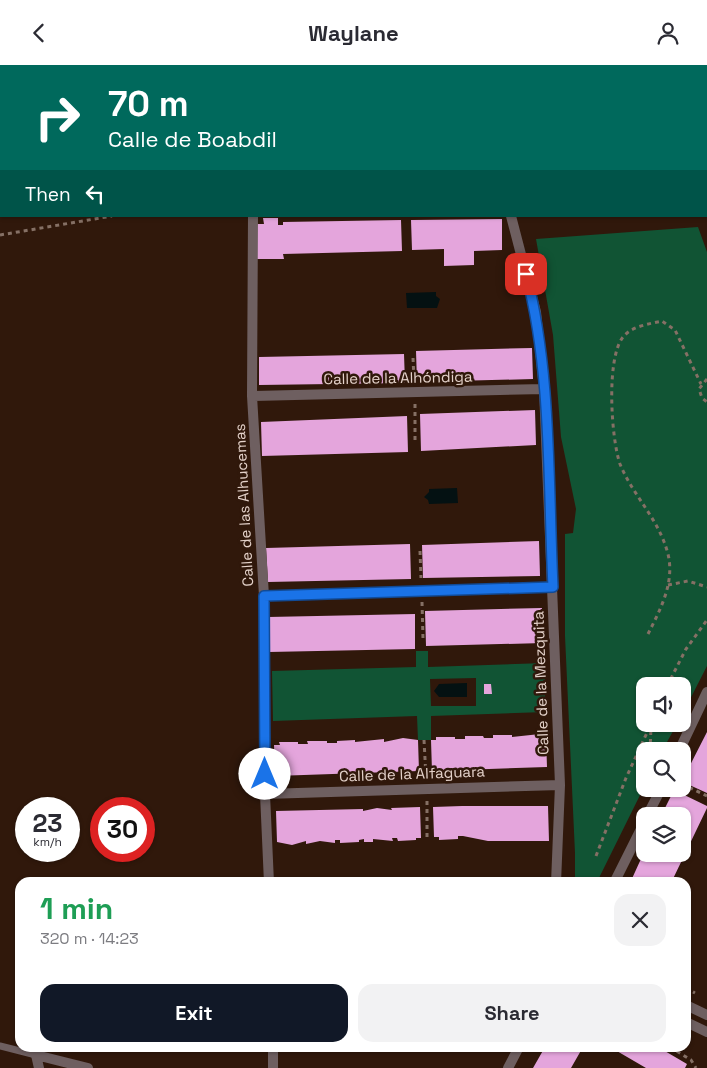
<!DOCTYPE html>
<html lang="en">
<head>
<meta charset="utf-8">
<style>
  body { margin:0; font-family:"Space Grotesk",sans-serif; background:#f2f2f3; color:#2b2b33; height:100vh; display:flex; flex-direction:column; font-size:19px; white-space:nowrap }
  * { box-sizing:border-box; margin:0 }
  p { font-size:16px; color:#7c7c81 }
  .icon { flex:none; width:28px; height:28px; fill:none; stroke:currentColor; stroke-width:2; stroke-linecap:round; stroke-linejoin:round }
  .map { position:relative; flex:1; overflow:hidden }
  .panel { position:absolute; left:15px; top:812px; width:676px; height:175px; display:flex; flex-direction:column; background:#fff; border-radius:15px; box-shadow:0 1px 4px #0004 }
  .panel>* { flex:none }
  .banner { position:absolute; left:0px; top:0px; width:708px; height:152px; box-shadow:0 1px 4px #0004; background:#00695c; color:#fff; overflow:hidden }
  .buttons { position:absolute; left:636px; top:612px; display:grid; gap:10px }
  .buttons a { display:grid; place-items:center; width:55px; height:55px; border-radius:10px; background:#fff; box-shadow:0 1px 4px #0004; font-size:25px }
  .speed { position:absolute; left:15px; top:732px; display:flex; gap:10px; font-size:25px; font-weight:700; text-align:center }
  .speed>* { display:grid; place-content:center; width:65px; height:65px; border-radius:50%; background:#fff; box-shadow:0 1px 4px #0004; line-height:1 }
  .speed small { font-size:12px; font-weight:400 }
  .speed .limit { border:8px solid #d22; background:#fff; color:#111 }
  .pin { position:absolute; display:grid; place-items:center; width:42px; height:42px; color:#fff; margin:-21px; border-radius:10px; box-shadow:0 2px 8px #0006 }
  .me { position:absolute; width:55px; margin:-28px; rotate:0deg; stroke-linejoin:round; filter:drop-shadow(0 0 4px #0008) }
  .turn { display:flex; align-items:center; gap:18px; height:105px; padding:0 25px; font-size:22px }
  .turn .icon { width:65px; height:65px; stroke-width:2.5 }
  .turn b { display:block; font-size:35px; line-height:42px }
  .then { display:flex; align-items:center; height:48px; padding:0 25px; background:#0003; gap:10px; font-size:19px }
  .round { display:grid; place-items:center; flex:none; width:52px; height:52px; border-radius:15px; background:#f2f2f3 }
  .overview { display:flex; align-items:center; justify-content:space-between; height:85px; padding:0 25px }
  h1 { font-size:30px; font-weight:800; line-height:38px; color:#1e9e55 }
  .action { display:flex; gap:10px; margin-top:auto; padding:10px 25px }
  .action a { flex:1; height:58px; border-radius:15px; background:#111827; color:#fff; font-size:20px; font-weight:800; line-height:58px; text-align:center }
  .action a+a { background:#f2f2f3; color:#2b2b33 }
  header { display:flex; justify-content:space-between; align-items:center; height:65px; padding:0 25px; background:#fff; font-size:22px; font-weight:800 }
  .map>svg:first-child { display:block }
  .green { fill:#115434; fill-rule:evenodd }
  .water { fill:#041112 }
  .building { fill:#e4a5dc }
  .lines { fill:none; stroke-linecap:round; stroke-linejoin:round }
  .path { stroke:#857065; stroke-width:3; stroke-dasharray:4 4; stroke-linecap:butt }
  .service { stroke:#6e5f60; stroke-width:7 }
  .minor { stroke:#6e5f60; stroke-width:10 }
  .route-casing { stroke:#114b97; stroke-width:12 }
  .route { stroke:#1a73e8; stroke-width:9 }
  .labels { text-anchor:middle; stroke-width:5; stroke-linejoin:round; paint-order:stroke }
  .street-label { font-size:15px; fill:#e4d2ca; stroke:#30180b }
</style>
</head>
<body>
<header><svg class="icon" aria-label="back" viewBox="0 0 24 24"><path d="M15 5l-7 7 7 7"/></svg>Waylane<svg class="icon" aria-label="person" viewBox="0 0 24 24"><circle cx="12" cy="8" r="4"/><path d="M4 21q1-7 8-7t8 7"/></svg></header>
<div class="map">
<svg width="707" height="1003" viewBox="0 0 707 1003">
  <rect width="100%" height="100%" fill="#30180b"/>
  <path class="green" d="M 698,162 L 707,187 L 707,601 L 683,648 L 682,621 L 645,621 L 645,659 L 677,659 L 662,686 L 645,686 L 645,720 L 597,817 L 575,817 L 575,788 L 565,571 L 565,469 L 573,468 L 576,444 L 561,372 L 553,270 L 536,174 Z
    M 416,586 L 428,586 L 428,602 L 545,598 L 545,647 L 431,651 L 431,675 L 418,675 L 417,651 L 273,656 L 272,606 L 416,602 ZM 476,613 L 476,641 L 431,641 L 430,614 Z"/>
  <path class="water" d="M 436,227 L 436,231 L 440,234 L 437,243 L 407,243 L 406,228 Z
    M 457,423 L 458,438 L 429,439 L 428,435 L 424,432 L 429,427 L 429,424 Z
    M 467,618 L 467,632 L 439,632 L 434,626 L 439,619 Z"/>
  <path class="building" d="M 263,153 L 278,153 L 278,160 L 283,160 L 283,157 L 401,155 L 402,186 L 283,189 L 284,194 L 255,194 L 254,159 L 264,159 Z
    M 502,154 L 502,185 L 474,186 L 474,200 L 444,201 L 444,184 L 412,185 L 411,155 Z
    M 532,283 L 533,314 L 417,317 L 416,286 Z
    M 404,289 L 405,318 L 259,320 L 259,292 Z
    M 535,345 L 536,380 L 421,386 L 420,349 Z
    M 407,351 L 408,387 L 262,391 L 261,357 Z
    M 539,476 L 540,511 L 423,513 L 422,480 Z
    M 410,479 L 411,514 L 268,517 L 266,483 Z
    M 542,543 L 543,578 L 426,581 L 425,546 Z
    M 415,549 L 415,584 L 269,587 L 268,552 Z
    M 484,619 L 491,619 L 492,629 L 484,629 Z
    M 707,667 L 707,728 L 685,718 L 688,712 L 685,710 Z
    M 540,669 L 541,671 L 546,671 L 547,702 L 432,706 L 431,675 L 436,675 L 436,672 L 455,672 L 455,674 L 465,674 L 465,671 L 483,671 L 484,673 L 493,673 L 493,670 L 512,670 L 512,672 Z
    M 403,673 L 418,675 L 419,706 L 275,711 L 274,680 L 280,680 L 279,677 L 298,677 L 298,679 L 308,679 L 307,676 L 327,676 L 327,678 L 337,678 L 337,676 L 355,675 L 355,677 L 384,674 L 384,677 Z
    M 674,725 L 707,741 L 707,743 L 671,818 L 630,818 L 645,785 L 645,789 L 682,789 L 682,751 L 661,751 Z
    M 462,741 L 548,741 L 549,776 L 488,776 L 463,771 L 458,771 L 458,774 L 439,775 L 439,772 L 434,772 L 433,742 Z
    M 420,742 L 421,773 L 416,773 L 416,775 L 398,776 L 397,773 L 392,773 L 393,776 L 373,774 L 373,777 L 364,777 L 364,774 L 359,775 L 359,777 L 340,778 L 340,775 L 335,775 L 335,778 L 320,776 L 306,779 L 306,776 L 292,780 L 277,777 L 276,746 L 363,744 L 363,746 L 377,743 L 392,745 L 391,743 Z
    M 545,982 L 583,982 L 571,1003 L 533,1003 Z
    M 610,982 L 658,982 L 687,999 L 685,1003 L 646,1003 Z"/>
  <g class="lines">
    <path class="path" d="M 0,170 L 112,151
      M 413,293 L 414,315
      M 707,314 L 699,324 L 702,333 L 707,337
      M 415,339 L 415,376
      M 420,486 L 421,513
      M 668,520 L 688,516 L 707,522
      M 422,537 L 423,574
      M 648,569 C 660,545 675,518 668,489 C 659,454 633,431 620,399 C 611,373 606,293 623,272 C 632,261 649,259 662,256 L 675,265 L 701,319
      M 667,621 L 686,584 L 707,555
      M 424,675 L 426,712
      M 650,686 L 651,663
      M 682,719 L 707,731
      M 427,736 L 427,772
      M 596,791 L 626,713 L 651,659
      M 686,923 L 695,928
      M 670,982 L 691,995 L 696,1003"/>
    <path class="service" d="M 0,981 L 36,990"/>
    <path class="minor" d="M 706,11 L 707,11
      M 253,151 L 252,331 L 264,531 L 265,729 L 269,818
      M 511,151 L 536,247 L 544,324 L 560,720 L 556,818
      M 252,331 L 544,324
      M 264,531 L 553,522
      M 679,686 L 707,627
      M 265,729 L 560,720
      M 647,751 L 661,724
      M 614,818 L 645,756
      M 686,940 L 707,950
      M 686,957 L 707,967
      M 39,1003 L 36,990 L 88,1003
      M 273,1003 L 273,982
      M 508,1003 L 519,982"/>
  </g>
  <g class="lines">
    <defs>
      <path id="route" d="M 265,709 L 264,531 L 553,522 C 548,421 552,306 526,209"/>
    </defs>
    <use href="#route" class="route-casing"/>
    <use href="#route" class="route"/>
  </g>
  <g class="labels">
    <g class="street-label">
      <text transform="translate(398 313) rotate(-1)" y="5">Calle de la Alhóndiga</text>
      <text transform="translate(244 440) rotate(-93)" y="5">Calle de las Alhucemas</text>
      <text transform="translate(541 618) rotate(-92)" y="5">Calle de la Mezquita</text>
      <text transform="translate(412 709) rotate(-2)" y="5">Calle de la Alfaguara</text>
    </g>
  </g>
</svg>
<div class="buttons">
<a><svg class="icon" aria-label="sound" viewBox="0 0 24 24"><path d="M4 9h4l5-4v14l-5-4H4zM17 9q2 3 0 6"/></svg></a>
<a><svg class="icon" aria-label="search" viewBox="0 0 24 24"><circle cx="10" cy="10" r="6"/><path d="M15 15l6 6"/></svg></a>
<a><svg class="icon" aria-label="layers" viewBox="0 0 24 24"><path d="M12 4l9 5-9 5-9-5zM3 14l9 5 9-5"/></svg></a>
</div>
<div class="speed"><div>23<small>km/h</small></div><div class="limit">30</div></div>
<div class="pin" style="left:526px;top:209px;background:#d93025"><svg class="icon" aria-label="arrive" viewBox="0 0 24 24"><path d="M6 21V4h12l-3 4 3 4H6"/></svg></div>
<svg class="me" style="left:265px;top:709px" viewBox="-20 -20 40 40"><circle r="19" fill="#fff"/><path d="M0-13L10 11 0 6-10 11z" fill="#1a73e8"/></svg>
<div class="banner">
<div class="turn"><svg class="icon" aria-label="right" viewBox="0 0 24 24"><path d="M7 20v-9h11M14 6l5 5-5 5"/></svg><div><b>70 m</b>Calle de Boabdil</div></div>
<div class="then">Then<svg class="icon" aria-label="left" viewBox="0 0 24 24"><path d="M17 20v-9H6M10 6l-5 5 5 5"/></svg></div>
</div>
<section class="panel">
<div class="overview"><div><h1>1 min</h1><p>320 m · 14:23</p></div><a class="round"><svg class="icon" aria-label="close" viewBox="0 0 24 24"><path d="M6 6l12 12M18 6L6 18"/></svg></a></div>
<div class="action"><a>Exit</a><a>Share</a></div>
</section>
</div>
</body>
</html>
